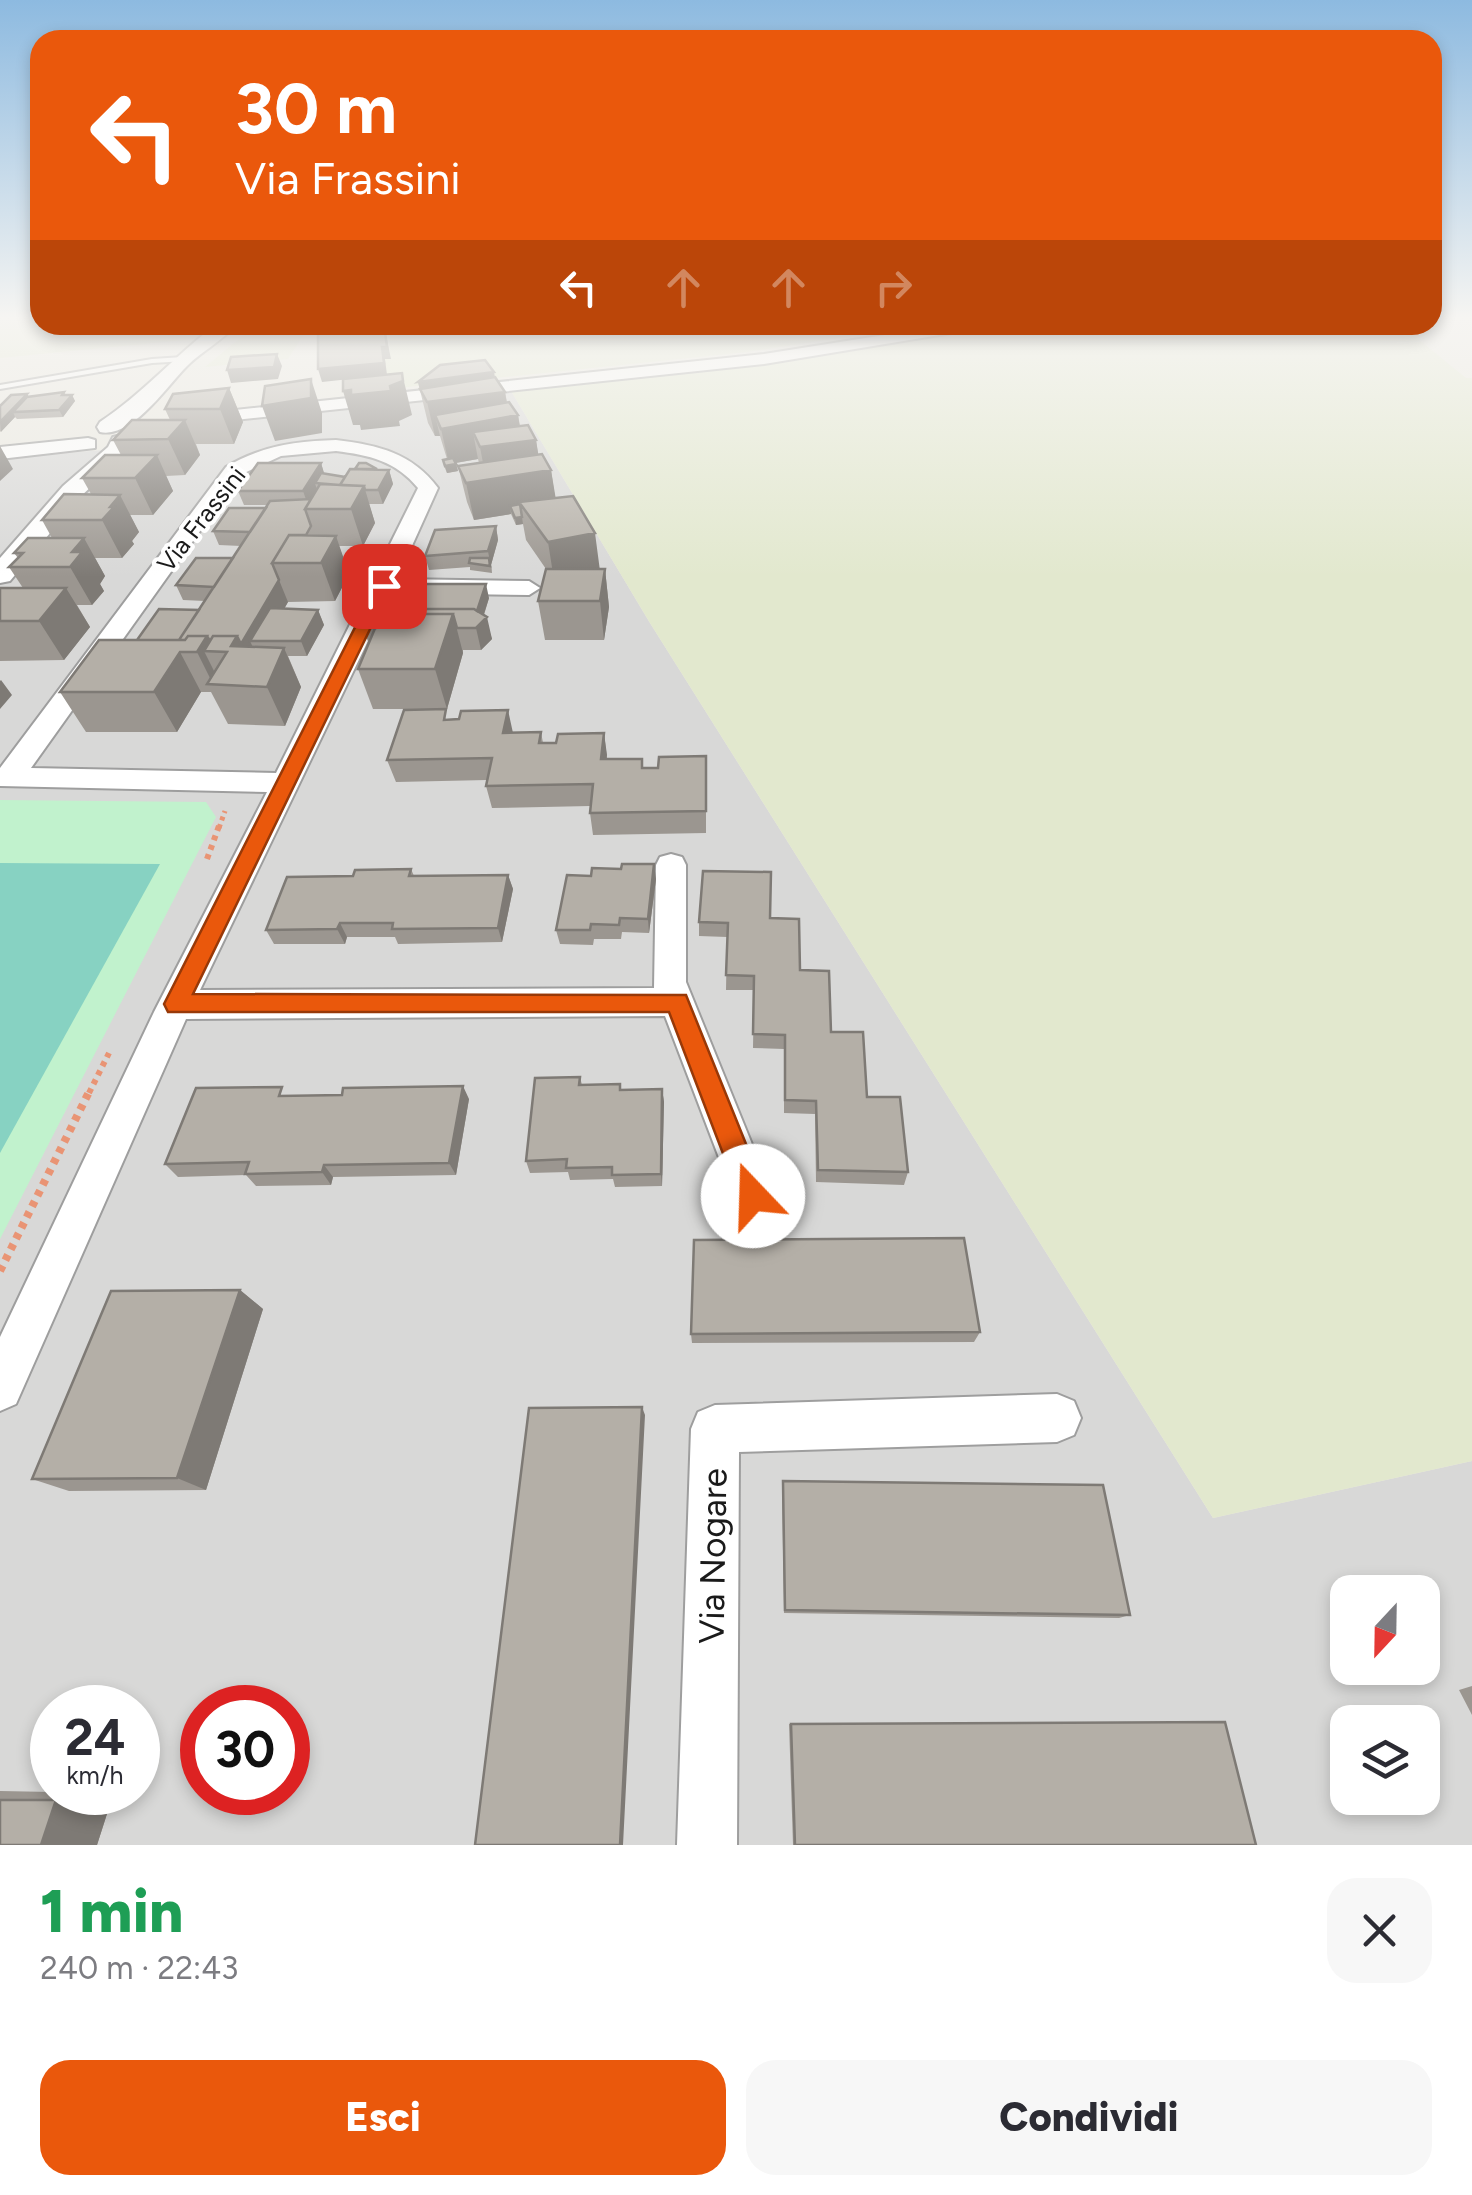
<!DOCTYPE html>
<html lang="it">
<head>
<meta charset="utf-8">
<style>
  body { margin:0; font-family:Figtree,sans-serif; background:#f7f7f7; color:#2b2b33; height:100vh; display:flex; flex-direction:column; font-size:38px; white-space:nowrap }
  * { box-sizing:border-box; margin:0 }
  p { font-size:32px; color:#7c7c81 }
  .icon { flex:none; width:55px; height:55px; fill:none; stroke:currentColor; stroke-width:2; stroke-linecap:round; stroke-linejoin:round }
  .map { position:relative; height:1845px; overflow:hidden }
  .details { display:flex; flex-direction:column; background:#fff; flex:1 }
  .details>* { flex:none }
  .hud { position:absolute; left:30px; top:30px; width:1412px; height:305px; border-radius:30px; box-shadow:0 5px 15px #0003; background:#ea580c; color:#fff; overflow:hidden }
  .needle { width:65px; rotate:202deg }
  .controls { position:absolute; left:1330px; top:1575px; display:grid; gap:20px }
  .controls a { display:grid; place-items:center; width:110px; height:110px; border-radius:20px; background:#fff; box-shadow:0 5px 15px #0003; font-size:50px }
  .speed { position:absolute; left:30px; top:1685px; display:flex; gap:20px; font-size:50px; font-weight:700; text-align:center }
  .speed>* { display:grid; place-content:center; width:130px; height:130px; border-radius:50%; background:#fff; box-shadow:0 5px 15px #0003; line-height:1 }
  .speed small { font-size:25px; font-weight:400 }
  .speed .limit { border:15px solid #d22; background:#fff; color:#111 }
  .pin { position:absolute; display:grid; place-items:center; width:85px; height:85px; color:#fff; margin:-42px; border-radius:20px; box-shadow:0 5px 15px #0006 }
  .me { position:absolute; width:110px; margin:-55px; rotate:339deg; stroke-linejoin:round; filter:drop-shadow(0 0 8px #0008) }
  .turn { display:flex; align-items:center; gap:35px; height:210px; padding:0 40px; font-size:45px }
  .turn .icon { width:130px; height:130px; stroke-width:2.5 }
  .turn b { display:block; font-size:70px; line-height:85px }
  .lanes { display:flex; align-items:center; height:95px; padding:0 40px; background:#0003; justify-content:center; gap:50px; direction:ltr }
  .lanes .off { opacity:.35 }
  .round { display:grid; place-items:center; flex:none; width:105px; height:105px; border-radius:30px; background:#f7f7f7 }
  .summary { display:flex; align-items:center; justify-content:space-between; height:170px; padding:0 40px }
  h1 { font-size:60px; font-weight:800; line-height:75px; color:#1e9e55 }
  .action { display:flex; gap:20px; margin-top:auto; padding:20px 40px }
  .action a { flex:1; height:115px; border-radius:30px; background:#ea580c; color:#fff; font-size:40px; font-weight:800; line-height:115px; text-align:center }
  .action a+a { background:#f7f7f7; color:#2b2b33 }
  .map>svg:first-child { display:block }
  .residential { fill:#d8d8d7; fill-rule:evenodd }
  .farmland { fill:#e2e8ce }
  .park { fill:#c1f2cd }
  .pitch { fill:#87d2c2 }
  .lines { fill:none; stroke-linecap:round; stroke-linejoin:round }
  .service-casing { stroke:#9e9e9e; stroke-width:4 }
  .minor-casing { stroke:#9e9e9e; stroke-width:4 }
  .tertiary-casing { stroke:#9e9e9e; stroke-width:4 }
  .path-far2 { stroke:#e99474; stroke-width:5; stroke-dasharray:4 4; stroke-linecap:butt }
  .path-far1 { stroke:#e99474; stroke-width:6; stroke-dasharray:5 5; stroke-linecap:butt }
  .path { stroke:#e99474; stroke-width:8; stroke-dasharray:6 6; stroke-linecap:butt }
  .service { fill:#fff; fill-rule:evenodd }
  .minor { fill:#fff; fill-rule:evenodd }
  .tertiary { fill:#fff; fill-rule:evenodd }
  .wall { fill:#9b9690 }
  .shaded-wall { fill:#7e7a75 }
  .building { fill:#b4afa7; stroke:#7e7a75; stroke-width:2.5 }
  .route { fill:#ea580c; stroke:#983908; stroke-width:2.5 }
  .labels { text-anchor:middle; stroke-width:8; stroke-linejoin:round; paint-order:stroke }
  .far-street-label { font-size:25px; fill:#1a1a1a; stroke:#fff }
  .near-street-label { font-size:35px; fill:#1a1a1a; stroke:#fff }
</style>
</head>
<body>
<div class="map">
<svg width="1472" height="1845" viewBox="0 0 1472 1845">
  <rect width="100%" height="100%" fill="#ebe9e1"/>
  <path class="residential" d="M 511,391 L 650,623 L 1213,1518 L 1472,1461 L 1472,1845 L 0,1845 L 0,458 L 143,447 L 178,428 ZM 1348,1592 L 1422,1592 L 1422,1668 L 1348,1668 ZM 52,1708 L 138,1708 L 138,1792 L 52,1792 ZM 202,1708 L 288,1708 L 288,1792 L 202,1792 ZM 1348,1722 L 1422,1722 L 1422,1798 L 1348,1798 Z"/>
  <path class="farmland" d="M 0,319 L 40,319 L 40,325 L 210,325 L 195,339 L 0,358 Z
    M 256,325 L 310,325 L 288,359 L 205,367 Z
    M 389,325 L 921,325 L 747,352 L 388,389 L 385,359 L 390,358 Z
    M 994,325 L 1401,325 L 1466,378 L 1472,378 L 1472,1461 L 1213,1518 L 650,623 L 511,391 L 801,359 Z"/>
  <path class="park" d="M 0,800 L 206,802 L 216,817 L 0,1239 Z"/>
  <path class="pitch" d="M 0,863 L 160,864 L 0,1153 Z"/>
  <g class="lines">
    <defs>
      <path id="service" d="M 183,357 L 186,361 L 152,363 L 0,389 L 0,385 L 152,359 Z"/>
      <path id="minor" d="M 948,325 L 983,325 L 976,329 L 764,364 L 197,424 L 188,419 L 197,414 L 764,354 Z
        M 88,438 L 95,440 L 95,448 L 0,459 L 0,447 Z
        M 336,440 C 378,445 412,453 438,488 L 397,579 L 529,581 L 540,588 L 529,595 L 391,593 L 200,990 L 654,988 L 656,865 L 660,857 L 671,854 L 682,857 L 686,865 L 686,982 L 773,1196 L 767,1210 L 753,1215 L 739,1210 L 665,1016 L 186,1019 L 16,1404 L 0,1411 L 0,1337 L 154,1012 L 267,792 L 0,786 L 0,768 L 226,467 C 261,446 296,441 336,440 ZM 336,451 C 369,455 396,461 418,488 L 276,773 L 31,768 L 240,475 L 281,456 Z
        M 1057,1394 L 1074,1401 L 1081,1418 L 1074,1435 L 1057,1442 L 739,1452 L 737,1845 L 677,1845 L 691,1429 L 698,1412 L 715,1405 Z"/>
      <path id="tertiary" d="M 215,325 L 236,325 C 222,341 202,351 187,366 C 167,386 132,439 100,432 L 97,427 L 100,422 C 142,394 175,356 215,325 Z
        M 121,435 L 132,442 L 126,455 L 81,496 L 10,581 L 0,583 L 0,558 L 63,486 L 108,447 L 113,437 Z"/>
    </defs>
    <use href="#service" class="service-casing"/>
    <use href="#minor" class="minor-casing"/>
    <use href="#tertiary" class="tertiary-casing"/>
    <path class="path-far2" d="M 219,828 L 225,811"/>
    <path class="path-far1" d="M 207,859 L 219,826
      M 89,1093 L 109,1053"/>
    <path class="path" d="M 0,1271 L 90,1090"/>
    <use href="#service" class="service"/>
    <use href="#minor" class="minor"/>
    <use href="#tertiary" class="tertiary"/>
  </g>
  <path class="wall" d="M 495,377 L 505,392 L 507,402 L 518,415 L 520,426 L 536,440 L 538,454 L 551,470 L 555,498 L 599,569 L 605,569 L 609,607 L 604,640 L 545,640 L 538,601 L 546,569 L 526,540 L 523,524 L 516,525 L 511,514 L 474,520 L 467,502 L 458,466 L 479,463 L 478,459 L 456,463 L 458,471 L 447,473 L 444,466 L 443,460 L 447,459 L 440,436 L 435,436 L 428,423 L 418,382 Z
    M 229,388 L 243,422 L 234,444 L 196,444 L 200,455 L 185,475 L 166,476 L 173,491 L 153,515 L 130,515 L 139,532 L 132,541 L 134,544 L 122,558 L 95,558 L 105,576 L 100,584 L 104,591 L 92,605 L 77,605 L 90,627 L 64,660 L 0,661 L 0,588 L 23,588 L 9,567 L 18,558 L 14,553 L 52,538 L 42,520 L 91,494 L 82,478 L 121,455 L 113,440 L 170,420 L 165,409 Z
    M 64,392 L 66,395 L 72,395 L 75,401 L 63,417 L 17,419 L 15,417 L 0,432 L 0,406 L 27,394 L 29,397 Z
    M 321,463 L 324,474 L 345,477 L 377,469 L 389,470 L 393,484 L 383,504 L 369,504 L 375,523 L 363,546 L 339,546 L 349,574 L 335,601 L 288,602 L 284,609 L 318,610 L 324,625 L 307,656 L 288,656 L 301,687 L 285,726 L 228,724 L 211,692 L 201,692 L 177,732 L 86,732 L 60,692 L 137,640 L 199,610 L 205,601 L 183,600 L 176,585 L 233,558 L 241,546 L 219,545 L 213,531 L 266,508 L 267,505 L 244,505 L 238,491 Z
    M 496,526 L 498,540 L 491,565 L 492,573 L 470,570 L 470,567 L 429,570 L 425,556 Z
    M 489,598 L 484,615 L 492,639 L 481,650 L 463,650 L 463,653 L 447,709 L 373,709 L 358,669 L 369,644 L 363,628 L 397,604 Z
    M 449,719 L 513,733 L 541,732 L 543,743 L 556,743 L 604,733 L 607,759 L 642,759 L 643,768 L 658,768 L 706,756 L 706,833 L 593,835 L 590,813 L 590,806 L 492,808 L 486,786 L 487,780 L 396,782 L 387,760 Z
    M 411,869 L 414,876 L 508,875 L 513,889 L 502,942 L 398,944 L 395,937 L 347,937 L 345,944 L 274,944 L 266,930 L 353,876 Z
    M 656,879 L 649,933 L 622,932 L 621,939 L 594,939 L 593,945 L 560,944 L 556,930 Z
    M 770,918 L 908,1172 L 904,1185 L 816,1182 L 815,1114 L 784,1113 L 784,1049 L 753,1048 L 754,990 L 726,990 L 727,937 L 699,936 L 699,922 Z
    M 580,1077 L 582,1085 L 621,1090 L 662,1089 L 664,1102 L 662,1186 L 615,1187 L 613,1179 L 570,1180 L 568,1172 L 530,1173 L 526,1161 Z
    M 288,1095 L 469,1099 L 456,1175 L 333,1177 L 331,1185 L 256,1186 L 246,1175 L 178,1177 L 165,1164 Z
    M 240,1290 L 263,1309 L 206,1490 L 69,1491 L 32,1479 Z
    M 980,1332 L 974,1342 L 692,1343 L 691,1334 Z
    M 783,1481 L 1130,1615 L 1119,1618 L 784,1613 L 782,1487 Z
    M 1472,1686 L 1472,1715 L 1459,1690 Z
    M 1209,1722 L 1256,1845 L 793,1845 L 789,1724 Z
    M 0,1791 L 52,1792 L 114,1792 L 97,1845 L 0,1845 Z"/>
  <path class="shaded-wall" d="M 384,325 L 391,359 L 385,359 L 387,375 L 322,382 L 318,369 L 382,347 Z
    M 277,354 L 282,366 L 278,379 L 231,383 L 227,370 Z
    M 494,372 L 498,393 L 505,392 L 509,417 L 518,415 L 522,442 L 536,440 L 541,471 L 551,470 L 557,506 L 519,502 L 521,512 L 510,506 L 511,514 L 474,520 L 466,483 L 486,479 L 480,447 L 473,432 L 478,459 L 449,464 L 441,429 L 435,415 L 440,436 L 435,436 L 427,402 L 420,390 L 418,382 Z
    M 402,373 L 412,415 L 399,421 L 400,426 L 361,430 L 360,425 L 353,425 L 343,391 L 390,386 Z
    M 311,379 L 322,413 L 322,433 L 275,441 L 262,406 Z
    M 229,388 L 243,422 L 234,444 L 220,409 Z
    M 27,394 L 31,400 L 13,412 L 15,417 L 1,432 L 0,422 Z
    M 72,395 L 75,401 L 63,417 L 59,410 Z
    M 185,420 L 200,455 L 185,475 L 168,439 Z
    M 0,446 L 13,469 L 0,481 Z
    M 157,455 L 173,491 L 153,515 L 135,478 Z
    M 321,463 L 325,476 L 315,483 L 317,490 L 308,505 L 303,491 Z
    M 456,464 L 458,471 L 447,473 L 445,466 Z
    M 389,470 L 393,484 L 383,504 L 378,490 Z
    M 364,486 L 375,523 L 363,546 L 351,509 Z
    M 120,495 L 139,532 L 132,541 L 134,544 L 122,558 L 102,520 Z
    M 522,517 L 523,524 L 516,525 L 515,518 Z
    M 496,526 L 498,540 L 491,565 L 492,573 L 488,551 Z
    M 595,533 L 600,571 L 554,580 L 548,542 Z
    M 336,536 L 349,574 L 335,601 L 321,563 Z
    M 84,538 L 105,576 L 100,584 L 104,591 L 92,605 L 70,567 L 72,552 Z
    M 605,569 L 609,607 L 604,640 L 600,601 Z
    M 279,580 L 288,602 L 266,641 L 250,641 L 257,656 L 231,646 Z
    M 486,584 L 489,598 L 481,623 L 487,617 L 492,639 L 481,650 L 476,628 L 475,616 Z
    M 66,588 L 90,627 L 64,660 L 39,621 Z
    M 209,610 L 215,651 L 204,651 L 221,685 L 213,684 L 197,652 Z
    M 318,610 L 324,625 L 307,656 L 301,641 Z
    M 453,614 L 463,653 L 447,709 L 435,669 Z
    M 284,648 L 301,687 L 285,726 L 267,687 Z
    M 180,652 L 201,692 L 177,732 L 154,692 Z
    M 1,680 L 12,695 L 0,709 L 0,681 Z
    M 508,710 L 513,733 L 503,733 Z
    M 604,733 L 607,755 L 604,781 L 601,759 Z
    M 654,864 L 656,879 L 649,933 L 648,919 Z
    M 508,875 L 513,889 L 502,942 L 498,928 Z
    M 340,923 L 347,937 L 345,944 L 337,929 Z
    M 463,1086 L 469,1099 L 456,1175 L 449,1163 Z
    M 662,1089 L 664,1102 L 662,1186 L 661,1174 Z
    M 324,1165 L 333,1177 L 331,1185 L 322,1172 Z
    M 240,1290 L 263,1309 L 206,1490 L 177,1478 Z
    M 642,1407 L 645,1415 L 623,1845 L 620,1845 Z
    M 114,1792 L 97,1845 L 41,1845 L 56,1800 Z"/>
  <path class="building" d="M 353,325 L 384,325 L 387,347 L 382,347 L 384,363 L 318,369 L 318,328 Z
    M 277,354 L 274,367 L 227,370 L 231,357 Z
    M 485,360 L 494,372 L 418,382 L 440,365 Z
    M 402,373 L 403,381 L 390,386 L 391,391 L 351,395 L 351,390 L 343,391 L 343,379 Z
    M 495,377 L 505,392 L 427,402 L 420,389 Z
    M 311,379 L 311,398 L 262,406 L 265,386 Z
    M 229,388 L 220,409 L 165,409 L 173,394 Z
    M 64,392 L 62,395 L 72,395 L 59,410 L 13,412 L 27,397 Z
    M 27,394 L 0,422 L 0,406 L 11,395 Z
    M 509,402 L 518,415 L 441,429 L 435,415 Z
    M 132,420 L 185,420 L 168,439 L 113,440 Z
    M 528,425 L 536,440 L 480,447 L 473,432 Z
    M 542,454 L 551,470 L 466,483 L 458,466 Z
    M 105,455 L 157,455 L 135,478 L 82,478 Z
    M 453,458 L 456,464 L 445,466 L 443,460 Z
    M 258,463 L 321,463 L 303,491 L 238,491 Z
    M 359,463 L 366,463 L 377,469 L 355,469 Z
    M 350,469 L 389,470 L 378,490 L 365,490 L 364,486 L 340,485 Z
    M 321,473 L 345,477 L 340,485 L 315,483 Z
    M 320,484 L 364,486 L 351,509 L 305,509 Z
    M 64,494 L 120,495 L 110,507 L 114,507 L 102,520 L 42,520 Z
    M 573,496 L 595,533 L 548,542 L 519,502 Z
    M 311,499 L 305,509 L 311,526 L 306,535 L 289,535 L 272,563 L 279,580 L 241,644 L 237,636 L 213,636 L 210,641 L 207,636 L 188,636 L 185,640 L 179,640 L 270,501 Z
    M 520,504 L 522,517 L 515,518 L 510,506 Z
    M 229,508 L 266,508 L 250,532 L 213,531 Z
    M 496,526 L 488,551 L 425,556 L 435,530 Z
    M 289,535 L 336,536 L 321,563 L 272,563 Z
    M 28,538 L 84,538 L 72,552 L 82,552 L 70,567 L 9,567 L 23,553 L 14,553 Z
    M 196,558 L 233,558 L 214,587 L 176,585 Z
    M 470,558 L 489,558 L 490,566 L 469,563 Z
    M 546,569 L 605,569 L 600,601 L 538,601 Z
    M 424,584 L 486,584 L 477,611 L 474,609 L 414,609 Z
    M 0,588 L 66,588 L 39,621 L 0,621 Z
    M 415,595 L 409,609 L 474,609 L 487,617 L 476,628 L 457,628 L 453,614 L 381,614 L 376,628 L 363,628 L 375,604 L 397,604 Z
    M 270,608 L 318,610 L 301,641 L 250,641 Z
    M 159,609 L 199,610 L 179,640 L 137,640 Z
    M 381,614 L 453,614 L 435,669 L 358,669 Z
    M 188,636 L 207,636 L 197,652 L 180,652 L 154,692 L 60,692 L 99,640 L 185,640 Z
    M 213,636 L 237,636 L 231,646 L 284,648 L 267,687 L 207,684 L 227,652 L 204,651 Z
    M 446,709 L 444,720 L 459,719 L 461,711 L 508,710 L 503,733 L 541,732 L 539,743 L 556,743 L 558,734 L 604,733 L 601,759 L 642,759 L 642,768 L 658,768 L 659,757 L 706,756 L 706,811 L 590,813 L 593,784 L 486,786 L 492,758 L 387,760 L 404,710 Z
    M 622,864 L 654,864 L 648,919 L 620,918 L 619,925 L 591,924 L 590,930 L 556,930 L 567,875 L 591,876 L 592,868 L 621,869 Z
    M 411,869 L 409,876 L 508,875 L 498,928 L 392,929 L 393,923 L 340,923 L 337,929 L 266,930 L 287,877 L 353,876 L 355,870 Z
    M 703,871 L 771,872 L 770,918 L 799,919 L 800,970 L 829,971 L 831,1032 L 863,1032 L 867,1097 L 900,1097 L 908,1172 L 818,1170 L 816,1101 L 785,1100 L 785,1035 L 753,1034 L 754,976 L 726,975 L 728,923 L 699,922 Z
    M 580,1077 L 579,1085 L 620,1084 L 620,1090 L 662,1089 L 661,1174 L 612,1175 L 612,1167 L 566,1168 L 567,1159 L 526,1161 L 535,1078 Z
    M 463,1086 L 449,1163 L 324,1165 L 322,1172 L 245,1174 L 249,1162 L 165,1164 L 196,1088 L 282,1087 L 279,1096 L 342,1095 L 343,1088 Z
    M 964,1238 L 980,1332 L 691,1334 L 694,1240 Z
    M 240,1290 L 177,1478 L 32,1479 L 111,1291 Z
    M 642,1407 L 620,1845 L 475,1845 L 529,1408 Z
    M 783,1481 L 1103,1485 L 1130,1615 L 785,1610 Z
    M 1225,1722 L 1256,1845 L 795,1845 L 791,1724 Z
    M 0,1800 L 56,1800 L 41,1845 L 0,1845 Z"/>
  <linearGradient id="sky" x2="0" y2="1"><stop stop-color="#8dbae0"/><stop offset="0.55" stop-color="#f6f5f2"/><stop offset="1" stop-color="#f6f5f2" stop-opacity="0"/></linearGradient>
  <rect width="1472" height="577" fill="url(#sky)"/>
  <path class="route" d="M 384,581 L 391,586 L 193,994 L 686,995 L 767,1196 L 763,1206 L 753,1210 L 743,1206 L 669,1012 L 168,1012 L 164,1004 L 376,586 Z"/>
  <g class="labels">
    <g class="far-street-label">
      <text transform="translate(201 519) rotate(-52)" y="9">Via Frassini</text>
    </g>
    <g class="near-street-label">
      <text transform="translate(713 1556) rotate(-89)" y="12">Via Nogare</text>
    </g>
  </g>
</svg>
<div class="controls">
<a><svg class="needle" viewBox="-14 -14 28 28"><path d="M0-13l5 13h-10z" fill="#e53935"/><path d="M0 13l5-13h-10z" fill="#7c7c81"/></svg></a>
<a><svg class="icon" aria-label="layers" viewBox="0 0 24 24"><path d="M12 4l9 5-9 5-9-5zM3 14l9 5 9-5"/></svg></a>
</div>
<div class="speed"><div>24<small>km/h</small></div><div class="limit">30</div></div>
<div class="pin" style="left:384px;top:586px;background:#d93025"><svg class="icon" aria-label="arrive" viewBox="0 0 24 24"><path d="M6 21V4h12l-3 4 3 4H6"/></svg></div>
<svg class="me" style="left:753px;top:1196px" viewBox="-20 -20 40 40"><circle r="19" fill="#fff"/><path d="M0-13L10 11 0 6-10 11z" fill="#ea580c"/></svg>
<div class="hud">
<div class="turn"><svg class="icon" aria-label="left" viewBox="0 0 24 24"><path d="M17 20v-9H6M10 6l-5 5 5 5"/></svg><div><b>30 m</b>Via Frassini</div></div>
<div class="lanes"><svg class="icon" aria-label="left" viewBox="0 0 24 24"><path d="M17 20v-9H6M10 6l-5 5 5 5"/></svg><svg class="icon off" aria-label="ahead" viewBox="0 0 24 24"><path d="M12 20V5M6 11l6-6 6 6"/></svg><svg class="icon off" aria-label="ahead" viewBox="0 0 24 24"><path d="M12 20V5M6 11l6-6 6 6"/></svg><svg class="icon off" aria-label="right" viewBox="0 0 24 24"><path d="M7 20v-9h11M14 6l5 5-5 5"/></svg></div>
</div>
</div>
<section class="details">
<div class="summary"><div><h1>1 min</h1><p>240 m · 22:43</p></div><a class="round"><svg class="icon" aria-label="close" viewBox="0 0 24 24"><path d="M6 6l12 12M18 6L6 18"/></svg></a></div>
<div class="action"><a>Esci</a><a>Condividi</a></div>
</section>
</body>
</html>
